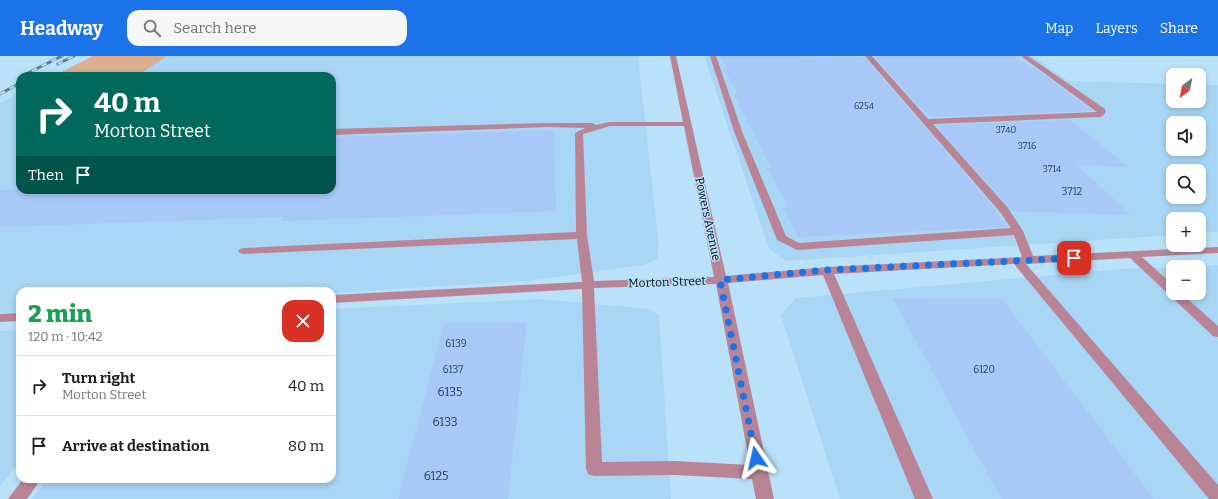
<!DOCTYPE html>
<html lang="en">
<head>
<meta charset="utf-8">
<style>
  body { margin:0; font-family:Bitter,serif; background:#f6f6f6; color:#202124; height:100vh; display:flex; flex-direction:column; font-size:15px; white-space:nowrap }
  * { box-sizing:border-box; margin:0 }
  p { font-size:13px; color:#757577 }
  .icon { flex:none; width:22px; height:22px; fill:none; stroke:currentColor; stroke-width:2; stroke-linecap:round; stroke-linejoin:round }
  .map { position:relative; flex:1; overflow:hidden }
  .drawer { position:absolute; left:16px; top:231px; width:320px; height:196px; display:flex; flex-direction:column; background:#fff; border-radius:12px; box-shadow:0 2px 6px #0003 }
  .drawer>* { flex:none }
  .guide { position:absolute; left:16px; top:16px; width:320px; height:122px; border-radius:12px; box-shadow:0 2px 6px #0003; background:#00695c; color:#fff; overflow:hidden }
  .needle { width:26px; rotate:212deg }
  .controls { position:absolute; left:1166px; top:12px; display:grid; gap:8px }
  .controls a { display:grid; place-items:center; width:40px; height:40px; border-radius:8px; background:#fff; box-shadow:0 2px 6px #0003; font-size:20px }
  .pin { position:absolute; display:grid; place-items:center; width:34px; height:34px; color:#fff; margin:-17px; border-radius:8px; box-shadow:0 2px 6px #0006 }
  .me { position:absolute; width:44px; margin:-22px; rotate:349deg; stroke-linejoin:round; filter:drop-shadow(0 0 3px #0008) }
  .turn { display:flex; align-items:center; gap:14px; height:84px; padding:0 12px; font-size:18px }
  .turn .icon { width:52px; height:52px; stroke-width:2.5 }
  .turn b { display:block; font-size:28px; line-height:34px }
  .then { display:flex; align-items:center; height:38px; padding:0 12px; background:#0003; gap:8px; font-size:15px }
  .round { display:grid; place-items:center; flex:none; width:42px; height:42px; border-radius:12px; background:#f6f6f6 }
  .head { display:flex; align-items:center; justify-content:space-between; height:68px; padding:0 12px }
  h1 { font-size:24px; font-weight:800; line-height:30px; color:#1e9e55 }
  ul { padding:0; list-style:none }
  li { display:flex; align-items:center; gap:12px; height:60px; padding:0 12px; border-top:1px solid #e0e0e0 }
  li div { flex:1 }
  li b { display:block; font-size:15px }
  li em { font-style:normal }
  header { display:flex; align-items:center; gap:24px; box-sizing:border-box; height:56px; padding:0 20px; background:#1a73e8; color:#fff }
  header strong { font-size:19px }
  nav { display:flex; gap:22px; margin-inline-start:auto; font-size:14px }
  .search { width:280px; height:36px; background:#f6f6f6; display:flex; align-items:center; gap:10px; box-sizing:border-box; padding:0 14px; border-radius:12px; color:#757577; font-size:15px }
  .map>svg:first-child { display:block }
  .built { fill:#a8d6f4; fill-rule:evenodd }
  .green { fill:#dbae8e }
  .building { fill:#a8c9f8 }
  .lines { fill:none; stroke-linecap:round; stroke-linejoin:round }
  .minor { fill:#b98496; fill-rule:evenodd }
  .rail-casing { stroke:#637e8f; stroke-width:3 }
  .rail { stroke:#bae1fa; stroke-width:2; stroke-dasharray:5.5; stroke-linecap:butt }
  .route { stroke:#1a73e8; stroke-width:7; stroke-dasharray:0 12.6 }
  .labels { text-anchor:middle; stroke-width:3; stroke-linejoin:round; paint-order:stroke }
  .far-number-label { font-size:9px; fill:#2c3d4e }
  .number-label { font-size:10px; fill:#2c3d4e }
  .street-label { font-size:12px; fill:#020e16; stroke:#bae1fa }
  .near-number-label { font-size:12px; fill:#2c3d4e }
</style>
</head>
<body>
<header>
<strong>Headway</strong>
<div class="search"><svg class="icon" aria-label="search" viewBox="0 0 24 24"><circle cx="10" cy="10" r="6"/><path d="M15 15l6 6"/></svg>Search here</div>
<nav><a>Map</a><a>Layers</a><a>Share</a></nav>
</header>
<div class="map">
<svg width="1218" height="443" viewBox="0 0 1218 443">
  <rect width="100%" height="100%" fill="#bae1fa"/>
  <path class="built" d="M 167,0 L 638,0 L 659,190 L 657,203 L 643,209 L 528,225 L 332,237 L 332,235 L 20,235 L 20,256 L 0,257 L 0,47 L 20,36 L 20,134 L 332,134 L 332,20 L 79,20 L 140,18 Z
    M 704,0 L 1032,0 L 1068,25 L 1173,28 L 1173,45 L 1199,45 L 1199,29 L 1218,29 L 1218,176 L 1199,177 L 1199,163 L 1173,163 L 1173,179 L 787,205 L 769,193 ZM 1173,67 L 1199,67 L 1199,93 L 1173,93 ZM 1173,115 L 1199,115 L 1199,141 L 1173,141 Z
    M 1218,209 L 1218,443 L 840,443 L 781,259 L 796,242 L 1122,213 ZM 1173,211 L 1199,211 L 1199,237 L 1173,237 Z
    M 540,243 L 650,253 L 659,259 L 671,443 L 32,443 L 47,423 L 332,423 L 332,253 Z
    M 20,274 L 20,406 L 0,430 L 0,275 Z"/>
  <path class="green" d="M 93,0 L 167,0 L 140,18 L 54,20 Z"/>
  <path class="building" d="M 720,0 L 864,1 L 997,155 L 994,155 L 1008,171 L 799,181 L 782,152 L 789,151 L 767,112 L 771,112 L 733,37 L 738,37 L 724,14 L 728,13 Z
    M 874,0 L 1015,0 L 1046,20 L 1093,55 L 929,61 Z
    M 1070,64 L 1128,111 L 1077,109 L 1131,159 L 1012,155 L 936,69 Z
    M 554,74 L 556,155 L 281,165 L 284,161 L 0,171 L 0,134 L 332,134 L 332,81 Z
    M 893,242 L 1002,243 L 1154,443 L 1001,443 Z
    M 527,266 L 508,443 L 398,443 L 444,267 Z"/>
  <g class="lines">
    <path class="minor" d="M 670,0 L 676,0 L 726,220 L 827,211 L 1022,201 L 1014,179 L 797,194 L 777,184 L 735,78 L 710,0 L 716,0 L 743,78 L 786,180 L 799,187 L 1011,172 L 1000,156 L 865,0 L 872,0 L 928,63 L 1097,56 L 1021,0 L 1028,0 L 1105,53 C 1107,57 1102,61 1099,61 L 933,68 L 1008,152 L 1023,175 L 1033,200 L 1218,191 L 1218,197 L 1142,201 L 1173,229 L 1173,237 L 1181,237 L 1218,270 L 1218,281 L 1213,280 L 1130,202 L 1026,208 L 1218,429 L 1218,443 L 1209,443 L 1014,208 L 834,218 L 933,443 L 915,443 L 823,219 L 728,227 L 774,443 L 756,443 L 752,423 L 675,419 L 594,420 L 588,418 L 586,413 L 582,233 L 332,247 L 332,239 L 582,226 L 577,183 L 244,198 L 240,197 L 238,195 L 240,193 L 244,192 L 576,176 L 575,77 L 585,72 L 547,71 L 332,79 L 332,73 L 547,67 L 592,67 L 596,69 L 609,66 L 683,66 ZM 610,70 L 684,70 L 714,221 L 594,225 L 587,179 L 583,78 ZM 716,228 L 750,409 L 675,405 L 602,406 L 594,232 Z
      M 20,257 L 20,265 L 0,266 L 0,258 Z
      M 23,423 L 41,423 L 27,443 L 8,443 Z"/>
    <defs>
      <path id="rail" d="M 58,8 L 74,0
        M 22,20 L 62,0
        M 0,38 L 20,27"/>
    </defs>
    <use href="#rail" class="rail-casing"/>
    <use href="#rail" class="rail"/>
  </g>
  <g class="lines">
    <path class="route" d="M 756,402 L 720,224 L 827,214 L 1074,202"/>
  </g>
  <g class="labels">
    <g class="far-number-label">
      <text x="864" y="53">6254</text>
      <text x="1006" y="77">3740</text>
      <text x="1027" y="93">3716</text>
      <text x="1052" y="116">3714</text>
    </g>
    <g class="number-label">
      <text x="1072" y="139">3712</text>
      <text x="456" y="291">6139</text>
      <text x="453" y="317">6137</text>
      <text x="984" y="317">6120</text>
    </g>
    <g class="street-label">
      <text transform="translate(708 163) rotate(78)" y="4">Powers Avenue</text>
      <text transform="translate(667 226) rotate(-2)" y="4">Morton Street</text>
    </g>
    <g class="near-number-label">
      <text x="450" y="340">6135</text>
      <text x="445" y="370">6133</text>
      <text x="436" y="424">6125</text>
    </g>
  </g>
</svg>
<div class="controls">
<a><svg class="needle" viewBox="-14 -14 28 28"><path d="M0-13l5 13h-10z" fill="#e53935"/><path d="M0 13l5-13h-10z" fill="#757577"/></svg></a>
<a><svg class="icon" aria-label="sound" viewBox="0 0 24 24"><path d="M4 9h4l5-4v14l-5-4H4zM17 9q2 3 0 6"/></svg></a>
<a><svg class="icon" aria-label="search" viewBox="0 0 24 24"><circle cx="10" cy="10" r="6"/><path d="M15 15l6 6"/></svg></a>
<a>+</a>
<a>−</a>
</div>
<div class="pin" style="left:1074px;top:202px;background:#d93025"><svg class="icon" aria-label="arrive" viewBox="0 0 24 24"><path d="M6 21V4h12l-3 4 3 4H6"/></svg></div>
<svg class="me" style="left:756px;top:402px" viewBox="-20 -20 40 40"><path d="M0-17L14 15 0 8-14 15z" fill="#1a73e8" stroke="#fff" stroke-width="4"/></svg>
<div class="guide">
<div class="turn"><svg class="icon" aria-label="right" viewBox="0 0 24 24"><path d="M7 20v-9h11M14 6l5 5-5 5"/></svg><div><b>40 m</b>Morton Street</div></div>
<div class="then">Then<svg class="icon" aria-label="arrive" viewBox="0 0 24 24"><path d="M6 21V4h12l-3 4 3 4H6"/></svg></div>
</div>
<section class="drawer">
<div class="head"><div><h1>2 min</h1><p>120 m · 10:42</p></div><a class="round" style="background:#d93025;color:#fff"><svg class="icon" aria-label="close" viewBox="0 0 24 24"><path d="M6 6l12 12M18 6L6 18"/></svg></a></div>
<ul>
<li><svg class="icon" aria-label="right" viewBox="0 0 24 24"><path d="M7 20v-9h11M14 6l5 5-5 5"/></svg><div><b>Turn right</b><p>Morton Street</p></div><em>40 m</em></li>
<li><svg class="icon" aria-label="arrive" viewBox="0 0 24 24"><path d="M6 21V4h12l-3 4 3 4H6"/></svg><div><b>Arrive at destination</b></div><em>80 m</em></li>
</ul>
</section>
</div>
</body>
</html>
